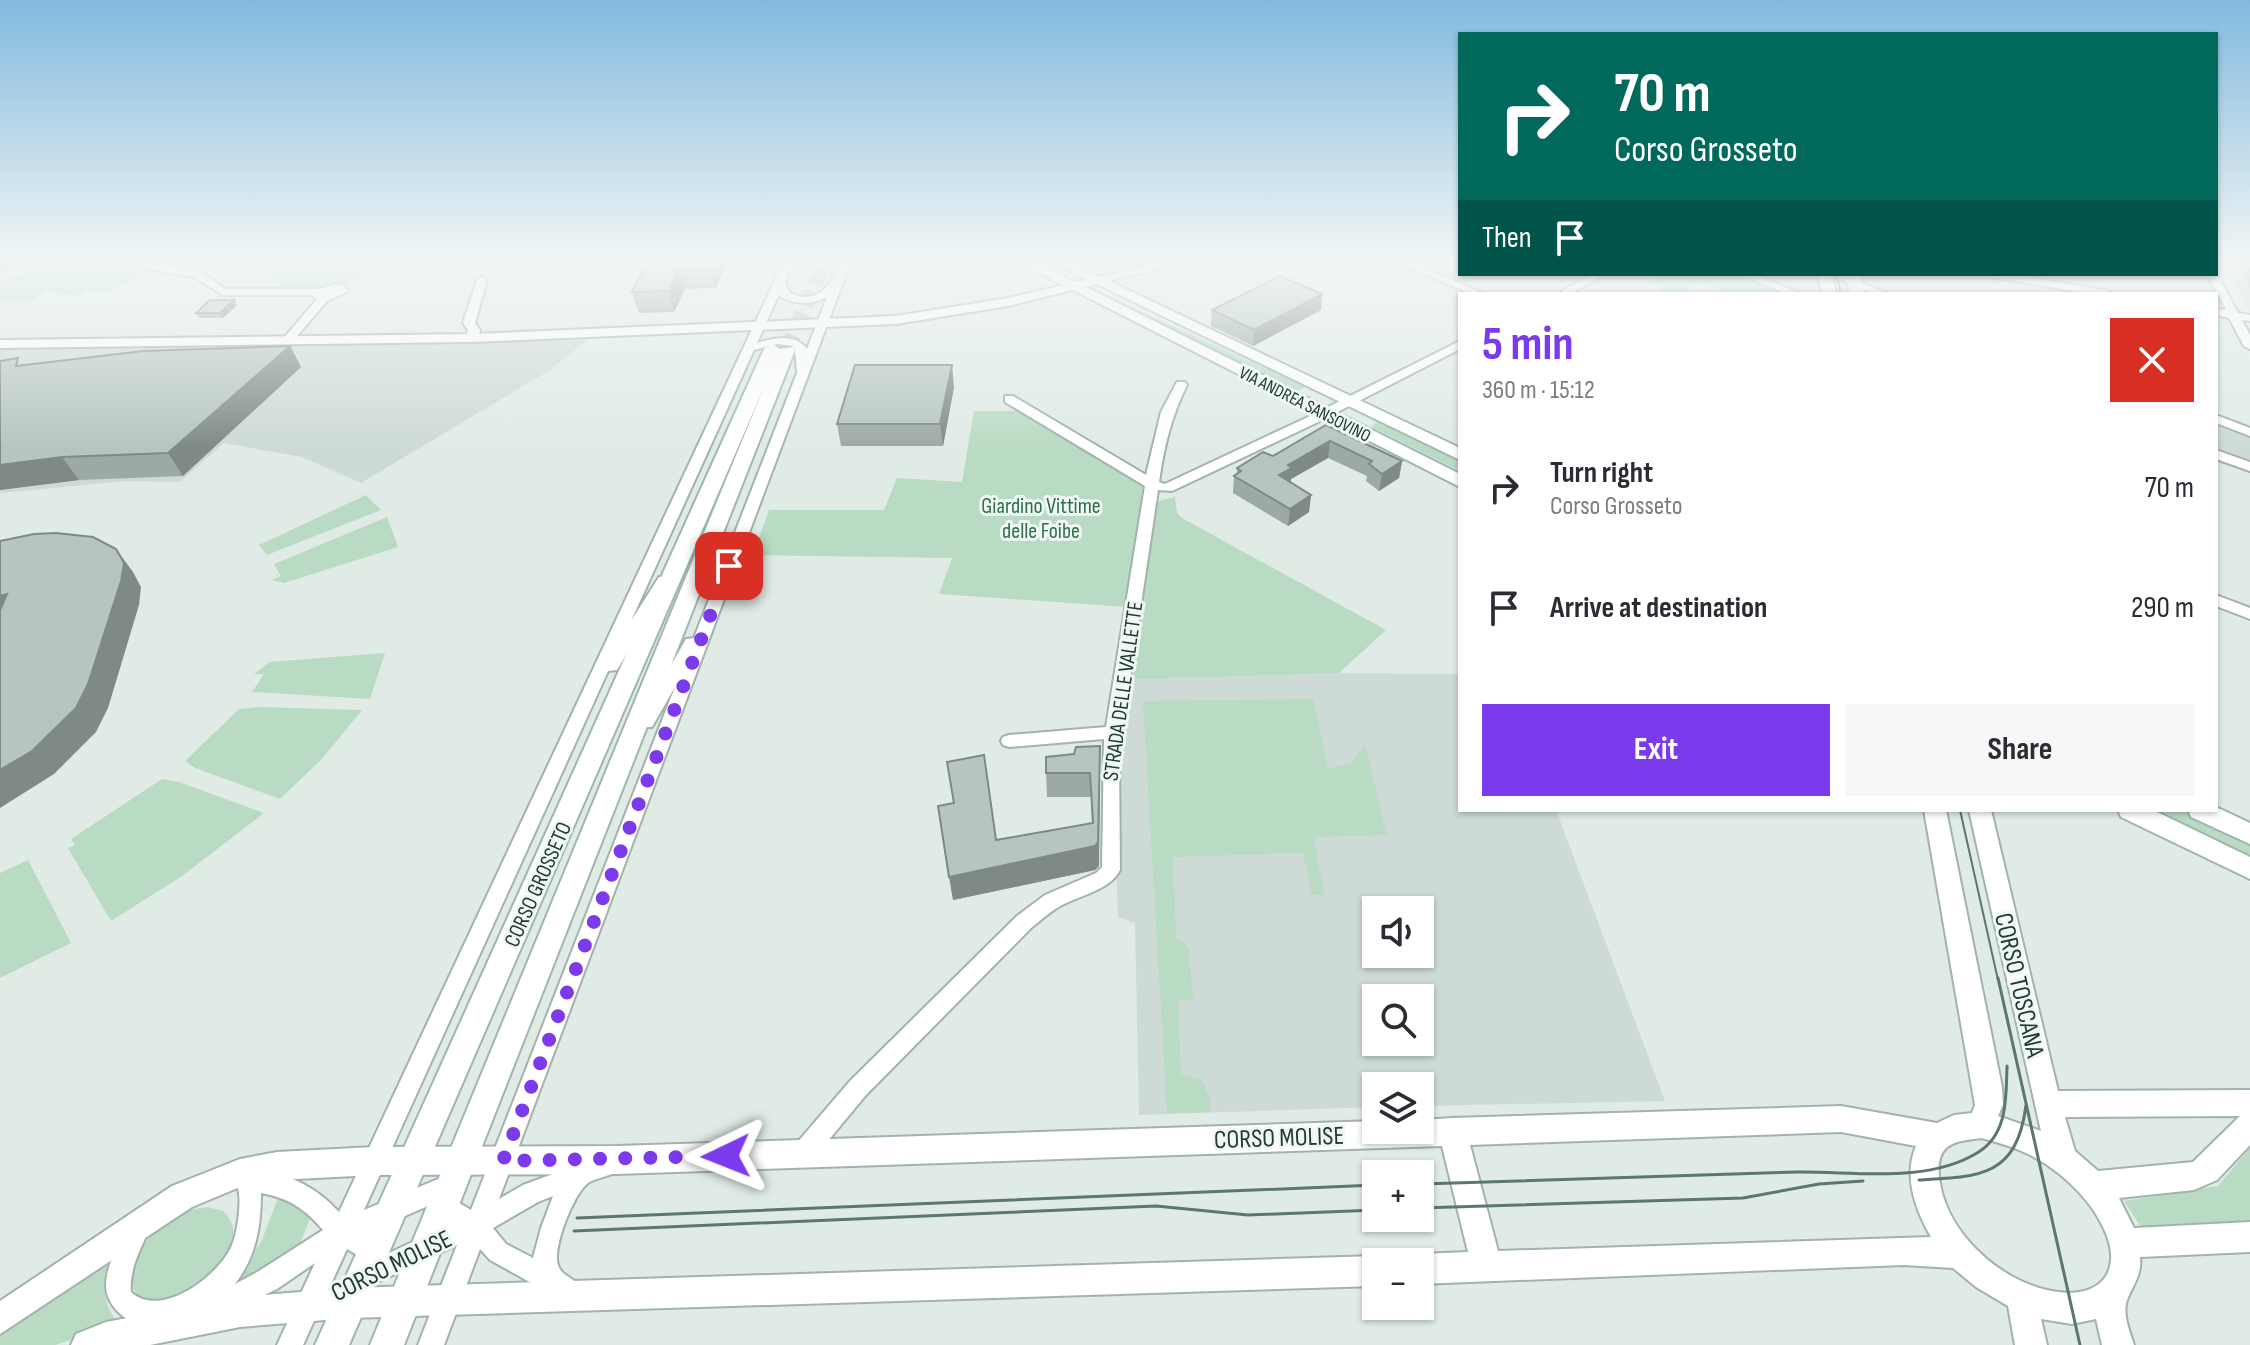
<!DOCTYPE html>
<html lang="en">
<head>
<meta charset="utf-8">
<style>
  body { margin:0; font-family:"Sofia Sans Condensed",sans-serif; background:#f7f7f7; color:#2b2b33; height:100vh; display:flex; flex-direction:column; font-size:30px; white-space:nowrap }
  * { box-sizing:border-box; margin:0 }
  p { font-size:26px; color:#7c7c81 }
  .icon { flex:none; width:44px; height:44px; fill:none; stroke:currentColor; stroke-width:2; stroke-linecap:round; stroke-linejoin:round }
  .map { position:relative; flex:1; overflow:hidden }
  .details { position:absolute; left:1458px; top:292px; width:760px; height:520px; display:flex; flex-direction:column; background:#fff; border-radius:0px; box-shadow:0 2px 6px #0004 }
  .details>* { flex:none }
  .hud { position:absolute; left:1458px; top:32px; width:760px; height:244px; border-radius:0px; box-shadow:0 2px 6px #0004; background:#00695c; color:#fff; overflow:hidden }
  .buttons { position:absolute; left:1362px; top:896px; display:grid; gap:16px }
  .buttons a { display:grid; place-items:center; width:72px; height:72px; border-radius:0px; background:#fff; box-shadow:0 2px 6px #0004; font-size:40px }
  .pin { position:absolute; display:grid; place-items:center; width:68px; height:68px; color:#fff; margin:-34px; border-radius:16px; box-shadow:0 4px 12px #0006 }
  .me { position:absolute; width:88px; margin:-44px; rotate:268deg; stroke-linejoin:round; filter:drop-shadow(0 0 6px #0008) }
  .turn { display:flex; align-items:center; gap:28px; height:168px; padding:0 24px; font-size:36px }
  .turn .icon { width:104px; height:104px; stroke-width:2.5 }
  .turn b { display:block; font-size:56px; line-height:68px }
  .then { display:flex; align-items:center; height:76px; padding:0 24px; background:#0003; gap:16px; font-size:30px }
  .round { display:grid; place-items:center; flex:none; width:84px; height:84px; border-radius:0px; background:#f7f7f7 }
  .summary { display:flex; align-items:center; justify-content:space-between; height:136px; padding:0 24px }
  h1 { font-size:48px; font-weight:700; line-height:60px; color:#7c3aed }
  .action { display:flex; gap:16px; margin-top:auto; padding:16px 24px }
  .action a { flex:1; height:92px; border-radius:0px; background:#7c3aed; color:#fff; font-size:32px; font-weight:700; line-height:92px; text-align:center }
  .action a+a { background:#f7f7f7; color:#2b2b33 }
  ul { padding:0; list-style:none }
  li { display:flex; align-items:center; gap:24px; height:120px; padding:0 24px }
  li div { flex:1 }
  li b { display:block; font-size:30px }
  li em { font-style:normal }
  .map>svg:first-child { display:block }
  .built { fill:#cedad5; fill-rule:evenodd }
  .green { fill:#b9dbc3 }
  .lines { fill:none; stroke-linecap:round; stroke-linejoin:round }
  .secondary-tunnel { stroke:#bac8c2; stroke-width:16; stroke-dasharray:16 8; stroke-linecap:butt }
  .minor-casing { stroke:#a3b2ad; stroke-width:4 }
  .tertiary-casing { stroke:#a3b2ad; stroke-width:4 }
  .secondary-casing { stroke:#9fb6ae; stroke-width:4 }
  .minor { fill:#fff; fill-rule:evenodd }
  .tertiary { fill:#fff; fill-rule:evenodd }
  .secondary { fill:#fff; fill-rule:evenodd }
  .tram-far1 { stroke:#5c7670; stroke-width:2 }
  .tram { stroke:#5c7670; stroke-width:3 }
  .wall { fill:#9da9a4 }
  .shaded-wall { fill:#7f8a86 }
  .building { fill:#b6c5bf; stroke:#7f8a86; stroke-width:2 }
  .route { stroke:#7c3aed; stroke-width:14; stroke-dasharray:0 25.2 }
  .labels { text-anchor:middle; stroke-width:6; stroke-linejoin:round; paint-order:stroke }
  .far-street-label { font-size:18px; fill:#213a34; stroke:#f0f7f4 }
  .park-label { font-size:22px; fill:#2d7048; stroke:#f0f7f4 }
  .street-label { font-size:22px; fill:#213a34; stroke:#f0f7f4 }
  .near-street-label { font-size:26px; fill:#213a34; stroke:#f0f7f4 }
</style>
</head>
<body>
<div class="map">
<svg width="2250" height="1345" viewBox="0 0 2250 1345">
  <rect width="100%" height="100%" fill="#e0ebe6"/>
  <path class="built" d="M 2224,261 L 2250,262 L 2250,312 Z
    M 588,340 L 550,370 L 361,483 L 302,457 L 224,443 L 180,482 L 127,481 L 0,493 L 0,350 Z
    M 2216,424 L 2250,437 L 2250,460 L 2216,447 Z
    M 1339,673 L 1460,674 L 1460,810 L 1556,810 L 1665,1101 L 1420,1106 L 1420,1086 L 1376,1086 L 1376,1107 L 1139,1115 L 1135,923 L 1118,917 L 1113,771 L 1126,680 ZM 1376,910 L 1420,910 L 1420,954 L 1376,954 ZM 1376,998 L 1420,998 L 1420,1042 L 1376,1042 Z"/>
  <path class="green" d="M 45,261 L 145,274 L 105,293 L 88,290 L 77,296 L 47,291 L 31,300 L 0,300 L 0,283 Z
    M 276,261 L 389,261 C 371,282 311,290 284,290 L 265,272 Z
    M 1650,274 L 1730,274 L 1781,294 L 1730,294 L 1700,281 L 1685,289 L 1696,294 L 1664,294 L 1648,275 Z
    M 1117,300 L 1305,387 L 1296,392 L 1111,302 Z
    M 974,411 L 1019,411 L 1149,486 L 1127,607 L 939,594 L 952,558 L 753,555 L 769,510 L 884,510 L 897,478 L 962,482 Z
    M 1377,422 L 1460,462 L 1460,471 L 1371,427 Z
    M 366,495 L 381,510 L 267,555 L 259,545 Z
    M 1175,497 L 1177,513 L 1182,518 L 1386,630 L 1339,673 L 1126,680 L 1155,502 Z
    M 387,517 L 398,547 L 284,583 L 271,580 L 281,576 L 274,564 Z
    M 385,653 L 370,699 L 252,692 L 264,674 L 254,674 L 270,662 Z
    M 1313,699 L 1328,769 L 1352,763 L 1365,744 L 1387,835 L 1314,837 L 1324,895 L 1312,895 L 1303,853 L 1173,857 L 1176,937 L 1189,948 L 1193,1000 L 1178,1001 L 1181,1074 L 1202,1080 L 1210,1099 L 1210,1112 L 1167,1113 L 1143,701 Z
    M 258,707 L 362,710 L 321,760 L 280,799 L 195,768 L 185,761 L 239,709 Z
    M 162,779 L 179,782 L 264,813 L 182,876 L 111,921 L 68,848 L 75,845 L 71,839 Z
    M 2156,810 L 2183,810 L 2250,842 L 2250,856 Z
    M 28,860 L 71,943 L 0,978 L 0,873 Z
    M 2250,1148 L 2250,1222 L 2141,1227 L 2124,1201 L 2218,1186 Z
    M 279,1195 L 304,1207 L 311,1216 L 296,1254 L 232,1288 L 262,1240 Z
    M 208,1207 L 223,1211 C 263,1247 179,1317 137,1295 L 130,1281 C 140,1240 163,1211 208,1207 Z
    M 115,1255 C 103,1285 99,1298 119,1325 L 55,1345 L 0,1345 L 0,1336 Z"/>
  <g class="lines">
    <path class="secondary-tunnel" d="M 787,350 L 825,261"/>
    <defs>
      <path id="minor" d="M 117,261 L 140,261 L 201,272 L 225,289 L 318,289 L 336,284 L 346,286 L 347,292 L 327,301 L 293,341 L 289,342 L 283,339 L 317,299 L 312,295 L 223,295 L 194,277 L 122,264 Z
        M 784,261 L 794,261 L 785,282 L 790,293 C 818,306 832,284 841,261 L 851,261 L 499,1199 L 523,1185 L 604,1155 L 612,1158 L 615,1166 L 612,1174 C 605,1177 594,1179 588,1183 C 574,1193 552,1248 558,1265 C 562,1278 578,1278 583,1291 L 580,1300 L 571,1303 L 562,1300 L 490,1260 L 480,1249 L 444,1345 L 418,1345 L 457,1245 L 365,1288 L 356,1285 L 353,1276 L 356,1267 L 369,1262 L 347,1249 L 303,1345 L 277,1345 L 315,1263 L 277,1289 L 216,1318 L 207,1315 L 204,1307 C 193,1314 177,1324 165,1326 C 141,1332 107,1314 106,1286 C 106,1264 120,1241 129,1222 L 137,1218 L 145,1222 L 149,1230 C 140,1250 129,1270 131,1292 C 161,1320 220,1275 232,1245 C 237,1234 242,1201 238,1189 C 237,1186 234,1183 233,1179 L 242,1164 L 250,1161 L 258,1164 L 261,1170 C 293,1176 317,1188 339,1212 ZM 779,294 L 781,297 C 797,305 811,305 827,297 L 807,349 C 794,333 775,338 757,343 ZM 778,344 L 792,346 L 795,349 L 797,373 L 694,638 L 686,639 L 638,723 L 640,727 L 652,727 L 675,687 L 471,1210 L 449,1197 L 458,1193 L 461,1185 L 458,1177 L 450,1174 L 364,1210 L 608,671 L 617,670 L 671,580 L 669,577 L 659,577 L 631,621 L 754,350 ZM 261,1193 C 289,1198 305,1209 323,1230 L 259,1271 L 235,1284 C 256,1256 261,1228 261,1193 ZM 553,1196 L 541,1228 L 533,1258 L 506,1244 L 493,1228 L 538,1202 ZM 428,1206 L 431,1212 L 451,1224 L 389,1253 L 385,1245 L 366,1233 Z
        M 1394,261 L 1408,261 L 1485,294 L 1471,294 Z
        M 2216,272 L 2238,313 L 2250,315 L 2250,321 L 2242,320 L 2250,335 L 2250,349 L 2244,346 L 2229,318 L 2216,315 L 2216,309 L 2226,310 L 2207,274 Z
        M 1593,274 L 1606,274 L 1570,294 L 1557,294 Z
        M 1738,274 L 1753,274 L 1802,294 L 1787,294 Z
        M 1825,274 L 1840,274 L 1889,294 L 1874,294 Z
        M 1986,274 L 2010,274 L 2109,291 L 2114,294 L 2090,294 L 1991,277 Z
        M 482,277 L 487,280 L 475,323 L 480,330 L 478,338 L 472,341 L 466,338 L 468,330 L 463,323 L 477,280 Z
        M 1460,341 L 1460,349 L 1316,423 L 1172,491 L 1158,490 L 1119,752 L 1120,870 C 1110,890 1081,895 1062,905 C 1051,911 1041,920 1031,928 L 866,1095 L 812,1160 L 804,1163 L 796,1160 L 793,1152 L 796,1144 L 850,1081 L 1017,916 L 1045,895 L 1096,873 L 1102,867 L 1104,739 L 1009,747 L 1003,745 L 1001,741 L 1003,737 L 1009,735 L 1106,727 L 1145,486 L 1005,402 L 1005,396 L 1013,396 L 1146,475 L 1161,412 L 1177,382 L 1185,382 L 1187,385 C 1171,417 1164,447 1159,482 L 1165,484 L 1308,417 Z
        M 2216,415 L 2250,428 L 2250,436 L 2216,423 Z
        M 2216,450 L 2250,462 L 2250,471 L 2216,459 Z
        M 2216,595 L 2250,608 L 2250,619 L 2216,606 Z"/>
      <path id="tertiary" d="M 1167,261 L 1190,261 L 1008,306 L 896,324 L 472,342 L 0,348 L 0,340 L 472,334 L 896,316 L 1008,298 Z
        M 1818,274 L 1832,274 L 1836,294 L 1822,294 Z
        M 1846,274 L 1860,274 L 1864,294 L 1850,294 Z
        M 1924,810 L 1946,810 L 2002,1087 L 2003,1105 L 1998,1116 L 2041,1131 L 1969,810 L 1991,810 L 2058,1091 L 2250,1090 L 2250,1145 L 2217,1180 L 2194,1190 L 2119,1198 L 2134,1228 L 2250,1222 L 2250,1252 L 2140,1257 C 2142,1275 2133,1285 2127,1300 C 2122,1314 2130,1332 2134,1345 L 2102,1345 L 2096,1319 L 2072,1324 L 2041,1319 L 2047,1345 L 2015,1345 L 2008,1306 L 1976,1287 L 1953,1268 L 1904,1265 L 1420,1284 L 1420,1262 L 1408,1262 L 1409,1258 L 1420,1254 L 1468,1252 L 1442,1146 L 617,1174 L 374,1175 L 277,1180 L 240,1187 L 192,1207 L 0,1334 L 0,1301 L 172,1186 L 240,1159 L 277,1152 L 374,1147 L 617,1146 L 1376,1121 L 1376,1130 L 1420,1130 L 1420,1120 L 1452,1118 L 1841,1106 L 1937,1123 L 1954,1115 L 1972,1113 L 1975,1105 ZM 2240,1116 L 2193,1162 L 2098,1171 L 2075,1151 L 2065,1117 ZM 1841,1132 L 1916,1146 C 1903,1176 1915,1209 1931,1237 L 1498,1251 L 1470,1145 ZM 1981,1138 C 2009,1145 2035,1154 2058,1173 C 2077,1188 2094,1207 2104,1229 C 2125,1274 2097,1300 2052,1291 C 2001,1282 1948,1234 1940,1183 C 1938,1171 1937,1157 1946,1148 C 1956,1140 1969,1140 1981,1138 Z
        M 1376,1256 L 1387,1262 L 1376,1262 L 1376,1286 L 350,1318 L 240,1327 L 150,1345 L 71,1345 L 76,1334 L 106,1322 L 240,1297 L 350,1288 Z"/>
      <path id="secondary" d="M 1016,261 L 1034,261 L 1460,474 L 1460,487 Z
        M 1049,261 L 1067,261 L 1460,448 L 1460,460 Z
        M 772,344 L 780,349 L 793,347 L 795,350 L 404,1345 L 370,1345 L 765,385 L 349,1345 L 315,1345 L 764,349 Z
        M 2216,807 L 2250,823 L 2250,844 L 2191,817 L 2188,810 L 2216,810 Z
        M 2118,810 L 2153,810 L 2250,857 L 2250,879 L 2121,817 Z"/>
    </defs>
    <use href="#minor" class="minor-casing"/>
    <use href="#tertiary" class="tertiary-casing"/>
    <use href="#secondary" class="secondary-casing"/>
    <use href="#minor" class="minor"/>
    <use href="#tertiary" class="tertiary"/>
    <use href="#secondary" class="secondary"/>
    <path class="tram-far1" d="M 1836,274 L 1841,294
      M 1960,810 L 1998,980"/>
    <path class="tram" d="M 1998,978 L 2080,1345
      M 1919,1180 C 1981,1177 2017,1176 2026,1105
      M 1420,1184 C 1546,1181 1672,1175 1797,1172 C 1854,1171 1926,1184 1977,1153 C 2008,1135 2006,1098 2007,1066
      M 1420,1208 L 1743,1198 L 1819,1184 L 1863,1181
      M 577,1218 L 1376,1185
      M 574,1231 L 1156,1206 L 1248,1215 L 1376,1210"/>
  </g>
  <path class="wall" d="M 648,261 L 725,267 L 716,288 L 685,289 L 674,312 L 639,313 L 632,292 Z
    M 2250,261 L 2250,288 L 2243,275 Z
    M 237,305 L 223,318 L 199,318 L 196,313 Z
    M 1212,310 L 1321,310 L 1253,346 L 1211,326 Z
    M 290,346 L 301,367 L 183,476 L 79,480 L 0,490 L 23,365 Z
    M 954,387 L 943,446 L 841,446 L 837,424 Z
    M 1326,425 L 1402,461 L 1399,478 L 1379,491 L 1366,481 L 1367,476 L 1328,458 L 1291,479 L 1290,482 L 1311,495 L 1309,512 L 1288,526 L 1233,493 L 1234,476 L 1237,474 L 1237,468 L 1273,456 Z
    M 1100,746 L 1099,866 L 1095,870 L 953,900 L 1092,823 L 1091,797 L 1047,797 L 1046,773 L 1074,754 Z"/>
  <path class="shaded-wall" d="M 0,261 L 19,261 L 0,271 Z
    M 714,261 L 723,261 L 725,267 L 716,288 L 711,267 Z
    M 679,268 L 685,289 L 674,312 L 669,291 Z
    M 1322,294 L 1321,310 L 1253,346 L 1254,330 Z
    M 234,300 L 237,305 L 223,318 L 220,313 Z
    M 290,346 L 301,367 L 183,476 L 168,453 Z
    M 952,365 L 954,387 L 943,446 L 940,424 Z
    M 1330,441 L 1328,458 L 1291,479 L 1290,485 L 1279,475 L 1288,465 Z
    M 62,457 L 79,480 L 0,490 L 0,465 Z
    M 1402,461 L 1399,478 L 1379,491 L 1382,474 Z
    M 1311,495 L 1309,512 L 1288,526 L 1290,509 Z
    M 116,549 L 133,572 L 141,587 L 139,605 L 108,708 L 96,732 L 54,774 L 0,808 L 0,770 Z
    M 7,594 L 0,623 L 0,596 Z
    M 1100,746 L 1099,866 L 1095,870 L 953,900 L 949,877 L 1095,846 Z"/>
  <path class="building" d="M 648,261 L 714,261 L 711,267 L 679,268 L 669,291 L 632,292 Z
    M 1280,276 L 1322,294 L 1254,330 L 1212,310 Z
    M 210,300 L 234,300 L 220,313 L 196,313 Z
    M 290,346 L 168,453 L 62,457 L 0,465 L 0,361 L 18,358 L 16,366 L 143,351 Z
    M 855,365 L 952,365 L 940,424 L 837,424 Z
    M 1326,425 L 1402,461 L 1382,474 L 1369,464 L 1372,461 L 1330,441 L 1288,465 L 1292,468 L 1279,475 L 1311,495 L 1290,509 L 1234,476 L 1241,471 L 1237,468 L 1263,452 L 1273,456 Z
    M 56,533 L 93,537 L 116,549 L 124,563 L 121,581 L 88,684 L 76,708 L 32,751 L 0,770 L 0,610 L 7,594 L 0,596 L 0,541 L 34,534 Z
    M 1100,746 L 1098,842 L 1095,846 L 949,877 L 938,806 L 954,803 L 947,762 L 984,755 L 996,840 L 1093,823 L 1090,773 L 1046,773 L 1046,757 L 1074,754 L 1076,747 Z"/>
  <linearGradient id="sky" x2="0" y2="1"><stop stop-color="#82bade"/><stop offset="0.58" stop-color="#f1f6f4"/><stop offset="1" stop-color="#f1f6f4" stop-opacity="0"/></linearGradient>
  <rect width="2250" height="449" fill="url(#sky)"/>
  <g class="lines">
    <path class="route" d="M 726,1156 L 503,1161 L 729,566"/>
  </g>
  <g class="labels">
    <g class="far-street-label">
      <text transform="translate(1305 404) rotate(27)" y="6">VIA ANDREA SANSOVINO</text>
    </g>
    <g class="park-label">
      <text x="1041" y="513">Giardino Vittime<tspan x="1041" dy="25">delle Foibe</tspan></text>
    </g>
    <g class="street-label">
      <text transform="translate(1122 691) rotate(-82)" y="8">STRADA DELLE VALLETTE</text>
      <text transform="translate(537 884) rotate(-66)" y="8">CORSO GROSSETO</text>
    </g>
    <g class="near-street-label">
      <text transform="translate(2020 985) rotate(77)" y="9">CORSO TOSCANA</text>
      <text transform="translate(1279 1137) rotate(-2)" y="9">CORSO MOLISE</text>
      <text transform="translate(391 1265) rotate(-26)" y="9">CORSO MOLISE</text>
    </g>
  </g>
</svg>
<div class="buttons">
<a><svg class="icon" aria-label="sound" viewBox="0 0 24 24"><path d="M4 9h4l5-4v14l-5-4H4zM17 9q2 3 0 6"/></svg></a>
<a><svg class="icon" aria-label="search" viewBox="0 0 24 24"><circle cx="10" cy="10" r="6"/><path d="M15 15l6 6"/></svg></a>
<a><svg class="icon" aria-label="layers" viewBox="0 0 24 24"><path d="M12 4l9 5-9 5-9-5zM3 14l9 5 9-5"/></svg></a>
<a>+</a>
<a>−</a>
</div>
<div class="pin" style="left:729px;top:566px;background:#d93025"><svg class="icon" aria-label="arrive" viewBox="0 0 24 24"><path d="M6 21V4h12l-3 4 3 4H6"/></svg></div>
<svg class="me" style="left:726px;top:1156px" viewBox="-20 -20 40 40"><path d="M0-17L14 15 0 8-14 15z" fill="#7c3aed" stroke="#fff" stroke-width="4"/></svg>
<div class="hud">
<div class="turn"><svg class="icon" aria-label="right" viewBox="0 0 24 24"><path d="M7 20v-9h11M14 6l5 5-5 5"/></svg><div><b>70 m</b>Corso Grosseto</div></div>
<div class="then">Then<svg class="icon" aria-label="arrive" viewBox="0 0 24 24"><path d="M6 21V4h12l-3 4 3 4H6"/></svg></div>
</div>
<section class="details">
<div class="summary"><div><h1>5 min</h1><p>360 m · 15:12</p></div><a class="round" style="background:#d93025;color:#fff"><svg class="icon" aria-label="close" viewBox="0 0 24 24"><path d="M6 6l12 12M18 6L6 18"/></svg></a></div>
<ul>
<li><svg class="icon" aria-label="right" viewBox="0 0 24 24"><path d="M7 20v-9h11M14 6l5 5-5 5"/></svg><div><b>Turn right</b><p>Corso Grosseto</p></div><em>70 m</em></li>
<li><svg class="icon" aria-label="arrive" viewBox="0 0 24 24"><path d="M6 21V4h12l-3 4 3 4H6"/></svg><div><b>Arrive at destination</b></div><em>290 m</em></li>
</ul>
<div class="action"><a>Exit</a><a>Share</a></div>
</section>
</div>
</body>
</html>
